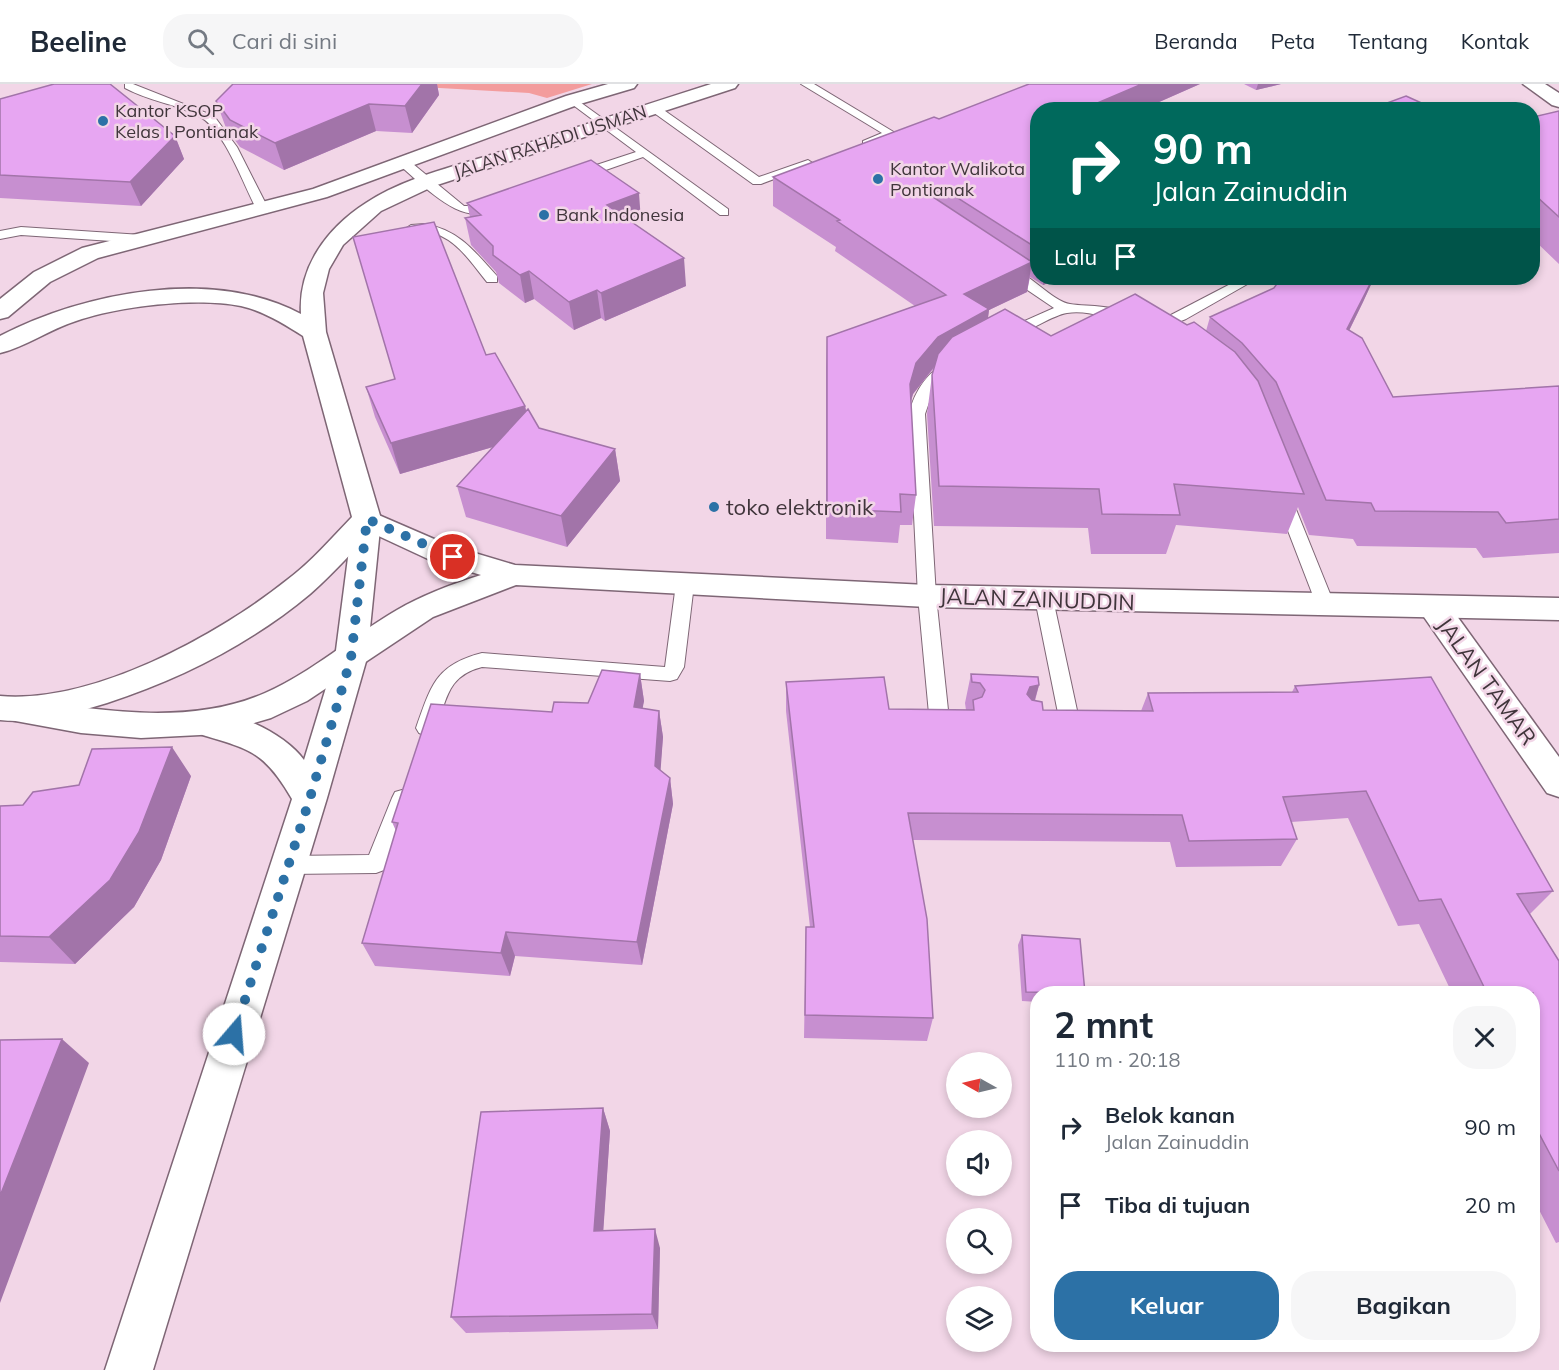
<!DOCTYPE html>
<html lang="id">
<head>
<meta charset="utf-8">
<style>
  body { margin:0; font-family:Mulish,sans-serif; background:#f6f6f7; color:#1f2937; height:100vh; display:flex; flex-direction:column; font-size:22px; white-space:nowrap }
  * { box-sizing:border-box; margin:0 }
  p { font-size:20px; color:#747a83 }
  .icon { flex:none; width:33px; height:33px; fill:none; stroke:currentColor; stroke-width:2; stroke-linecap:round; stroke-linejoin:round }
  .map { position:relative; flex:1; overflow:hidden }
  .drawer { position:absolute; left:1030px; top:902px; width:510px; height:366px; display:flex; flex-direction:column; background:#fff; border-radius:24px; box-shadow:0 3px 9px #0003 }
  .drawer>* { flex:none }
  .banner { position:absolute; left:1030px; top:18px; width:510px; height:183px; border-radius:24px; box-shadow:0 3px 9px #0003; background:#00695c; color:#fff; overflow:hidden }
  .needle { width:39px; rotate:278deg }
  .buttons { position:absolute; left:946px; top:968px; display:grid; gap:12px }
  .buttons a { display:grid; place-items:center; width:66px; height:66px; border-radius:50%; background:#fff; box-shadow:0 3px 9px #0003; font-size:30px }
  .pin { position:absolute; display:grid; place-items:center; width:51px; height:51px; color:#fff; margin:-26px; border:3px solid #fff; border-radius:50%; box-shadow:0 2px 6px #0007 }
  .me { position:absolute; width:66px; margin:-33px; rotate:18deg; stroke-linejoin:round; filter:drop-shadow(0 0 4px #0008) }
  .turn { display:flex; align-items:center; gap:21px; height:126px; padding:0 24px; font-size:27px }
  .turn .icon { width:78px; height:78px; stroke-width:2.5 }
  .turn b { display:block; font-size:42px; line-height:51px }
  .then { display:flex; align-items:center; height:57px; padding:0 24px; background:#0003; gap:12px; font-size:22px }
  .round { display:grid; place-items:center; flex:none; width:63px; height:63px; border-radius:24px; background:#f6f6f7 }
  .head { display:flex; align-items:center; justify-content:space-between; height:102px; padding:0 24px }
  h1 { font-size:36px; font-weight:700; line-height:45px }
  .primary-button { display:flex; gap:12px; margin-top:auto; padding:12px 24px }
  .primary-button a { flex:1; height:69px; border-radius:24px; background:#2c71a6; color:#fff; font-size:24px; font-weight:700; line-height:69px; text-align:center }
  .primary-button a+a { background:#f6f6f7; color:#1f2937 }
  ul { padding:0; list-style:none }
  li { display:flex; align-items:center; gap:18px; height:78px; padding:0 24px }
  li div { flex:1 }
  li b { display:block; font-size:22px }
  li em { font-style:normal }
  header { display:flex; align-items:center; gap:36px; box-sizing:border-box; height:84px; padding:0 30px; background:#fff; border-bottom:2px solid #e0e1e3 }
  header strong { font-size:28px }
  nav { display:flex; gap:33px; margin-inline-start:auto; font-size:21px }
  .search { width:420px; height:54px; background:#f6f6f7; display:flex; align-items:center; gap:15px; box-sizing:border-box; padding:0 21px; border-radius:24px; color:#747a83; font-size:22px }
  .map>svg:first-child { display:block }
  .green { fill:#f39c9d }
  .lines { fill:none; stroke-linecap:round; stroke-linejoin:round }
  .lane-casing { stroke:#7e6675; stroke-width:2 }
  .street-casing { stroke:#7e6675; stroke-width:3 }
  .secondary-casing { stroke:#7e6675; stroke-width:3 }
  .highway-casing { stroke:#7e6675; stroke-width:3 }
  .lane { fill:#fff; fill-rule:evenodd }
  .street { fill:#fff; fill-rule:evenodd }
  .secondary { fill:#fff; fill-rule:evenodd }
  .highway { fill:#fff; fill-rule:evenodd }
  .wall { fill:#c78fd0 }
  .shaded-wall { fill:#a274a9 }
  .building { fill:#e7a6f2; stroke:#a274a9; stroke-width:1.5 }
  .route { stroke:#2c71a6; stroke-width:10; stroke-dasharray:0 18 }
  .poi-dot { fill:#2c71a6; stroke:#f2d6e7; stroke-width:2 }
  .labels { text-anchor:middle; stroke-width:5; stroke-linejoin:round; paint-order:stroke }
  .far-poi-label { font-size:18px; fill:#40353b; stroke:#f2d6e7; text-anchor:start }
  .far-street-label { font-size:18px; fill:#40353b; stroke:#f2d6e7 }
  .poi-label { font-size:22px; fill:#40353b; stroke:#f2d6e7; text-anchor:start }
  .street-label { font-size:22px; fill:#40353b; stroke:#f2d6e7 }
</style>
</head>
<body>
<header>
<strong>Beeline</strong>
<div class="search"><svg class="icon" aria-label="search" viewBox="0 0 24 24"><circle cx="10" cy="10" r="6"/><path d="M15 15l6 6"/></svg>Cari di sini</div>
<nav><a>Beranda</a><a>Peta</a><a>Tentang</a><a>Kontak</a></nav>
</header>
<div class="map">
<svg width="1559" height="1286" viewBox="0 0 1559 1286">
  <rect width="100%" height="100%" fill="#f2d6e7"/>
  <path class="green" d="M 369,0 L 592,0 L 547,14 L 529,9 Z"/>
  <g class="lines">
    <defs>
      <path id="lane" d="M 125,0 L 133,0 L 214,32 L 237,63 L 269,126 L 267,129 L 259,129 L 257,126 C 243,100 225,46 199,32 C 176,20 149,17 125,4 Z
        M 801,0 L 814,0 L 897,50 L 871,61 L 863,61 L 863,57 L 882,49 Z
        M 573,13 L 728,125 L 728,131 L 720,131 L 643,73 L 580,95 L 572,95 L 572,89 L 636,68 L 569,18 L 569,14 Z
        M 650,22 L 658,22 L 759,93 L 808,76 L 814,80 L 761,100 L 753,100 L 650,26 Z
        M 399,75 L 407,75 L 464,122 L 473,122 L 494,116 L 500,120 C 467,151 424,101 399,81 Z
        M 425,140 C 459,146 475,168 497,192 L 497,198 L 487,198 C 473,181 458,157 436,150 C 426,147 412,152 405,145 L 411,141 Z
        M 21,143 L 142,151 L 148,155 L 142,159 L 21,151 L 0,155 L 0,147 Z
        M 1006,181 C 1026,186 1053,218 1070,220 C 1089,223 1119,220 1133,235 L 1126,239 C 1106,234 1088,226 1067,229 C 1048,232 1017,257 1002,253 L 1002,247 L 1054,224 L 1001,188 L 999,185 Z
        M 1242,194 L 1258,194 L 1186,235 L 1151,249 L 1144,245 Z
        M 953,277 L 960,281 L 934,304 L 925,330 L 936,512 L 948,626 L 967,630 L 970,635 L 967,640 C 953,645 937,644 929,630 L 918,512 L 909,330 C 914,308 929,283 953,277 Z
        M 1283,408 L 1291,413 L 1335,522 L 1332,526 L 1320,526 L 1317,522 L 1275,413 Z
        M 685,494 L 694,500 L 684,583 L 677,595 L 670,597 L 482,583 C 443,593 448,620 433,649 L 426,652 L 419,649 L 416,644 C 431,602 435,581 482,569 L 665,583 L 676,500 Z
        M 1044,509 L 1050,511 L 1053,515 L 1078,631 L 1074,640 L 1049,645 L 1042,642 L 1039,637 L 1042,632 L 1058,629 L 1035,515 L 1038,511 Z
        M 402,706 L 409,708 L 412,714 L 384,786 L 376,789 L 288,790 L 280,787 L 277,781 L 280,775 L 288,772 L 369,771 L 392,714 L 395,708 Z"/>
      <path id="street" d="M 367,426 L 377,428 L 381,435 L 367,574 L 327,714 L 153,1286 L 105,1286 L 292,715 C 262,663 246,665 193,648 L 189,639 L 193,630 C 226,620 285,649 304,676 L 335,574 L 353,435 L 357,428 Z
        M 1435,514 L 1446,517 L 1559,673 L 1559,713 L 1547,709 L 1424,533 L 1420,525 L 1424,517 Z"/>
      <path id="secondary" d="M 1523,0 L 1545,0 L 1559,9 L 1559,23 L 1552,21 Z
        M 367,426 L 448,461 L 515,481 L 927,501 L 1559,514 L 1559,536 L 927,523 L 516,501 L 433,533 L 307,617 L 271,634 L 230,646 L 200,651 L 141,654 L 81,649 L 10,636 L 6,627 L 10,618 L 22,614 C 100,627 190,642 265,609 C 313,588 352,552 397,526 C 423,511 452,500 481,491 L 428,475 L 357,442 L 353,435 L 357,428 Z"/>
      <path id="highway" d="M 608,0 L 637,0 L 634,4 L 580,20 L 327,113 L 98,174 L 50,198 L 8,233 L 0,235 L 0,215 L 34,188 L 82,164 L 313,105 L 566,12 Z
        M 711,0 L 738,0 L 735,4 L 434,102 L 381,127 L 343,161 L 329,185 L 323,209 L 326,248 L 381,435 L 377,442 C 355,465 334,489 310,510 C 250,560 181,595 107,619 C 73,629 36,640 0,636 L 0,612 C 92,620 217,552 287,496 C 311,478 331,455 352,433 L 303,252 C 284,240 263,227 241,222 C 196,213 119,222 76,237 C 50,245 26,263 0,269 L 0,252 C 84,208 213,183 301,230 C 298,183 327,144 366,119 C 404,94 452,83 494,70 C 566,47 638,23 711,0 Z"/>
    </defs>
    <use href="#lane" class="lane-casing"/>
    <use href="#street" class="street-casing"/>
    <use href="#secondary" class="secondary-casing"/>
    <use href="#highway" class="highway-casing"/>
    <use href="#lane" class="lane"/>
    <use href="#street" class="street"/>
    <use href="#secondary" class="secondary"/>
    <use href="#highway" class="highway"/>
  </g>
  <path class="wall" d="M 233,0 L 437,0 L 439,11 L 412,49 L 376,47 L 284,86 L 240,63 L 226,44 L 216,17 Z
    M 1200,0 L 1141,26 L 1038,26 L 1038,194 L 1061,194 L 1043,201 L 1030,193 L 1027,208 L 989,226 L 988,234 L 1051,252 L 1187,241 L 1206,247 L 1210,233 L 1274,204 L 1281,194 L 1374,194 L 1363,218 L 1349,247 L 1393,313 L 1559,302 L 1559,469 L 1483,474 L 1476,464 L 1357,462 L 1353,455 L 1309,451 L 1298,423 L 1287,450 L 1176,441 L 1166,470 L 1091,470 L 1088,444 L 934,442 L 927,330 L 932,291 L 934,284 L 913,310 L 911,317 L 916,411 L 912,441 L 900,441 L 898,459 L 826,455 L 826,283 L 827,253 L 915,222 L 835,167 L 836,163 L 773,122 L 773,93 L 939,35 Z
    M 1244,0 L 1281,0 L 1256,6 Z
    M 0,15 L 175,52 L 184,75 L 141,122 L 0,114 Z
    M 1559,27 L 1559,180 L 1533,155 L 1533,33 Z
    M 467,119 L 641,137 L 634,139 L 686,202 L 605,237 L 601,234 L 574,246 L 534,215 L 525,219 L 499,199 L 496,188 L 471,161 L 465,134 L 470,133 Z
    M 486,271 L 525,322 L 526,326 L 539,344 L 615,365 L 620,397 L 567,463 L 466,433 L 457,402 L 493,363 L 400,390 L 375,333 L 366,303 Z
    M 640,590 L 644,617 L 642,624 L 659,627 L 663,653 L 660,686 L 670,694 L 673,720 L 642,881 L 515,872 L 510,892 L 375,882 L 362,859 L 396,747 L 392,738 L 552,628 L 588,619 Z
    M 971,590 L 1039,601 L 1035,617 L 1043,626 L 1141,627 L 1148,609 L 1292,608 L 1295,602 L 1553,807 L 1530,830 L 1559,877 L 1559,1158 L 1556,1159 L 1533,1114 L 1533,909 L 1452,909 L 1419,840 L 1398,842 L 1348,734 L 1291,738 L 1297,755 L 1281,782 L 1176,783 L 1170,758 L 913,756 L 933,934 L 927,957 L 804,954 L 806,843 L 810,843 L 786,627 L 786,598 L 889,625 L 966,626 L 965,619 Z
    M 191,692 L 161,776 L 134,823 L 75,880 L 0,878 L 0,722 L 23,721 Z
    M 1022,851 L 1085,909 L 1038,909 L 1038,918 L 1022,917 L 1018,861 Z
    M 603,1024 L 610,1047 L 603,1147 L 660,1164 L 658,1245 L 466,1249 L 451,1233 Z"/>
  <path class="shaded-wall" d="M 422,0 L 437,0 L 439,11 L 412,49 L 405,22 Z
    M 1142,0 L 1200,0 L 1141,26 L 1081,26 Z
    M 1258,0 L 1281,0 L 1256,6 Z
    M 369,20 L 376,47 L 284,86 L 275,59 Z
    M 175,52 L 184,75 L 141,122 L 130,98 Z
    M 939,102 L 936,131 L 929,133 L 932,104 Z
    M 639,109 L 641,137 L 610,148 L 607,121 Z
    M 684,174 L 686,202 L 605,237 L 601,209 Z
    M 1032,178 L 1027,208 L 989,226 L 985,255 L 934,283 L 913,310 L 907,330 L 910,300 L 916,279 L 964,210 Z
    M 529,187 L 534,215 L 525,219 L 520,191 Z
    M 1044,194 L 1061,194 L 1043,201 Z
    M 1373,194 L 1374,194 L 1363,218 L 1332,281 L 1347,245 Z
    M 597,206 L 601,234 L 574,246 L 569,218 Z
    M 525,322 L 531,352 L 400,390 L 391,359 Z
    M 615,365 L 620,397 L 567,463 L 561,432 Z
    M 640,590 L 644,617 L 638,649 L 634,623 Z
    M 1039,601 L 1031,629 L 1027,610 L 1030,603 Z
    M 659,627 L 663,653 L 659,708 L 655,682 Z
    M 172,663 L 191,692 L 161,776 L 134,823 L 75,880 L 49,853 Z
    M 670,694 L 673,720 L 642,881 L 637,858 Z
    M 506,848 L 515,872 L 510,892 L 501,869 Z
    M 62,955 L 89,979 L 0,1219 L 0,1112 Z
    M 603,1024 L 610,1047 L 602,1166 L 594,1147 Z
    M 655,1145 L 660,1164 L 658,1245 L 652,1230 Z"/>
  <path class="building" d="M 54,0 L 110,0 L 175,52 L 130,98 L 0,91 L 0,15 Z
    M 233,0 L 422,0 L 405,22 L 369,20 L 275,59 L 230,36 L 216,17 Z
    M 1029,0 L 1142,0 L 1081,26 L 1038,26 L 1038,165 L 939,102 L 932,104 L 933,113 L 1032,178 L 964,210 L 989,225 L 938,253 L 916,279 L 910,300 L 916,411 L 900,410 L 901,428 L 827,425 L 827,253 L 946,211 L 837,137 L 840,136 L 773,93 L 934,33 L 939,35 Z
    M 1406,12 L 1437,26 L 1368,26 Z
    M 1559,27 L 1559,133 L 1535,111 L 1533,113 L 1533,33 Z
    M 591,76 L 639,109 L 607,121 L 684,174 L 601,209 L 597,206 L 569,218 L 529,187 L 520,191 L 493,171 L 493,162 L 465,134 L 481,131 L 467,119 Z
    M 434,138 L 486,271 L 495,269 L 525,322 L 391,359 L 366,303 L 395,295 L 353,153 Z
    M 1281,194 L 1373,194 L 1347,245 L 1362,254 L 1393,313 L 1559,302 L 1559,435 L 1506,439 L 1498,428 L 1375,427 L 1371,419 L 1326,416 L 1276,298 L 1242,259 L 1210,233 L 1274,204 Z
    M 1135,210 L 1187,241 L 1194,238 L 1235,268 L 1258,297 L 1304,410 L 1174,400 L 1180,431 L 1102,430 L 1099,405 L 939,402 L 932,291 L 938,270 L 952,253 L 1005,225 L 1051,252 Z
    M 528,325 L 539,344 L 615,365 L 561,432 L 457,402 Z
    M 602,586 L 640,590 L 634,623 L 659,627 L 655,682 L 670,694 L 637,858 L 506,848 L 501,869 L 362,859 L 398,739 L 392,738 L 431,620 L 552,628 L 554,618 L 588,619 Z
    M 971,590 L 1038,593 L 1039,601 L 1030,603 L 1027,610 L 1032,616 L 1042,618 L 1043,626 L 1153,627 L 1148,609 L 1298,608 L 1295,602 L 1431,593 L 1553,807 L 1517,810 L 1559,877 L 1559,1087 L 1533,1038 L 1533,909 L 1487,909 L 1441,815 L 1419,817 L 1366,707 L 1283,713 L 1297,755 L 1189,757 L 1182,731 L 908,729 L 927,835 L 933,934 L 805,931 L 806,843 L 814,843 L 786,598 L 884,593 L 889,625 L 974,626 L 973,616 L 982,613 L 985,606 L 980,599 L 972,598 Z
    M 172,663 L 139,748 L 110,796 L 49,853 L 0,852 L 0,722 L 23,721 L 33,708 L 79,701 L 92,665 Z
    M 1022,851 L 1080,855 L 1085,909 L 1026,908 Z
    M 62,955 L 0,1112 L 0,956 Z
    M 603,1024 L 594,1147 L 655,1145 L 652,1230 L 451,1233 L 481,1028 Z"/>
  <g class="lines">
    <path class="route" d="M 234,950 L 310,714 L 351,574 L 367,435 L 453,473"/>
  </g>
  <g class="poi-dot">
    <circle cx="103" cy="37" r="6"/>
    <circle cx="878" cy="95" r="6"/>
    <circle cx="544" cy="131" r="6"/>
    <circle cx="714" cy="423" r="6"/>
  </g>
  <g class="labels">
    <g class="far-poi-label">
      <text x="115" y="33">Kantor KSOP<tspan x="115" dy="21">Kelas I Pontianak</tspan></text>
      <text x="890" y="91">Kantor Walikota<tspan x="890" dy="21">Pontianak</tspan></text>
      <text x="556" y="137">Bank Indonesia</text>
    </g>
    <g class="far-street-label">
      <text transform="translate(550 58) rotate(-18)" y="6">JALAN RAHADI USMAN</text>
    </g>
    <g class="poi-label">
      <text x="726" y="431">toko elektronik</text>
    </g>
    <g class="street-label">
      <text transform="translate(1037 515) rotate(2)" y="8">JALAN ZAINUDDIN</text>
      <text transform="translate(1487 597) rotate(54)" y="8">JALAN TAMAR</text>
    </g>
  </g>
</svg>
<div class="buttons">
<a><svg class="needle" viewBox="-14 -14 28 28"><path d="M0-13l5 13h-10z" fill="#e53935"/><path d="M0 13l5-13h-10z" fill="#747a83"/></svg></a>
<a><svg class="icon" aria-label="sound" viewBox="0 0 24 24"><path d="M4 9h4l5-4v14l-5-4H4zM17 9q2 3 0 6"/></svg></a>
<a><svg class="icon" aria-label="search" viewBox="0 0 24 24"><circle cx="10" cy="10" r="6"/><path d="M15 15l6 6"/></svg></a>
<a><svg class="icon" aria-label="layers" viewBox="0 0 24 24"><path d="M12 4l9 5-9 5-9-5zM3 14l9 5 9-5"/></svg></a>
</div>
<div class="pin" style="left:453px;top:473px;background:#d93025"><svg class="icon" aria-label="arrive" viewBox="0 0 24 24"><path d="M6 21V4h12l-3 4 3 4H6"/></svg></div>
<svg class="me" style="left:234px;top:950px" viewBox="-20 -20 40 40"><circle r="19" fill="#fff"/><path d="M0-13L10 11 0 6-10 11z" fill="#2c71a6"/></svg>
<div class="banner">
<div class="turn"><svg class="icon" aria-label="right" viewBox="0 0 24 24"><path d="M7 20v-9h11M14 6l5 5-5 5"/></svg><div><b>90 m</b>Jalan Zainuddin</div></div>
<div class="then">Lalu<svg class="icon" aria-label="arrive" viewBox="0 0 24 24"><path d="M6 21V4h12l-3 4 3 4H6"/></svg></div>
</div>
<section class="drawer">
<div class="head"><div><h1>2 mnt</h1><p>110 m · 20:18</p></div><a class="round"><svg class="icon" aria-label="close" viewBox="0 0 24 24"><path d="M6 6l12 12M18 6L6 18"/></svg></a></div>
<ul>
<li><svg class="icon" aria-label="right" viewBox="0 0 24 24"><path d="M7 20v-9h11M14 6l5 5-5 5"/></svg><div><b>Belok kanan</b><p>Jalan Zainuddin</p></div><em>90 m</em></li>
<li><svg class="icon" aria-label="arrive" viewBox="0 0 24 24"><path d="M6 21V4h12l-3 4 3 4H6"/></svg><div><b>Tiba di tujuan</b></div><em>20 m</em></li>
</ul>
<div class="primary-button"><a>Keluar</a><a>Bagikan</a></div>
</section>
</div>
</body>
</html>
